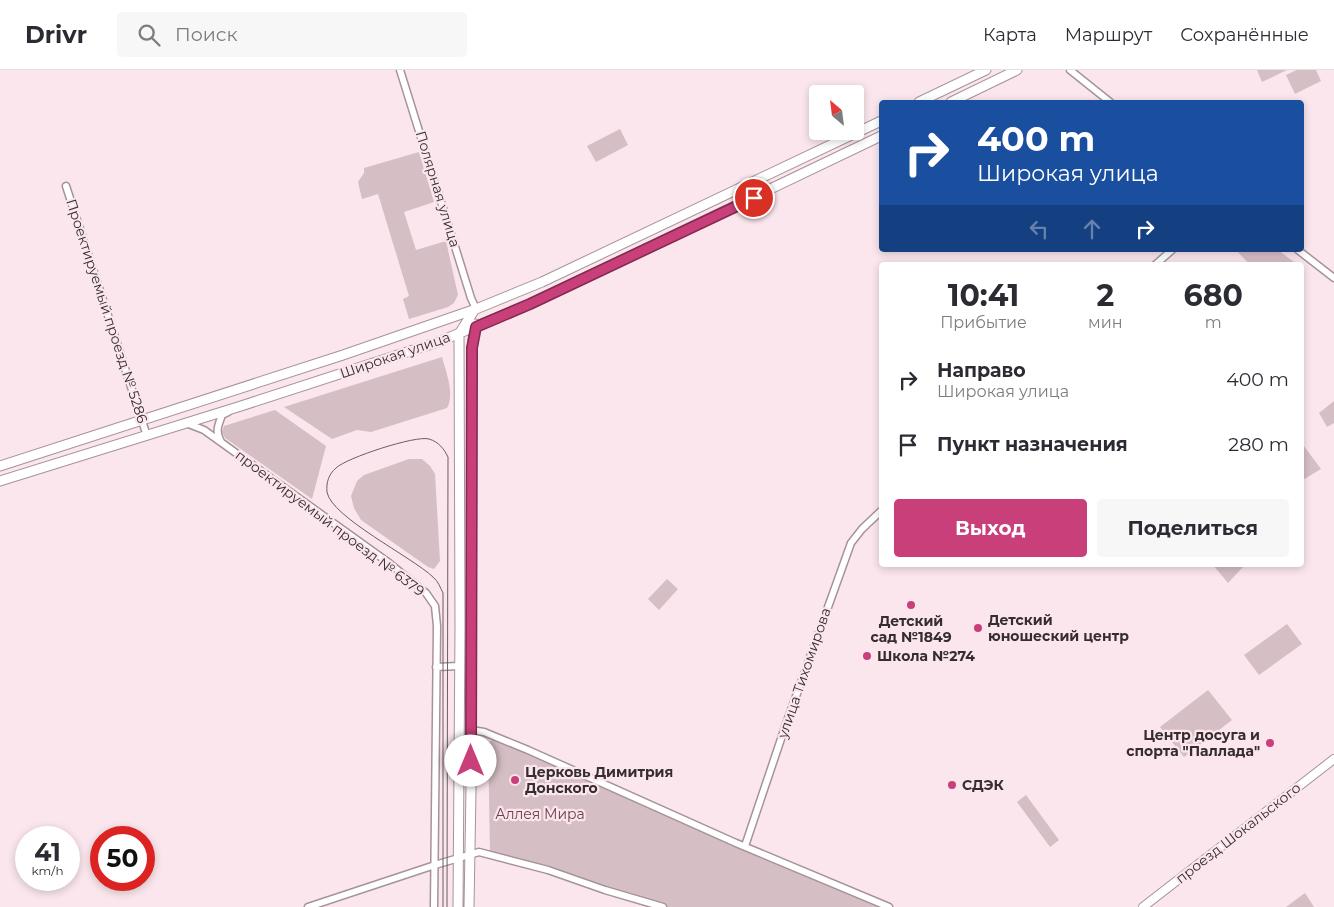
<!DOCTYPE html>
<html lang="ru">
<head>
<meta charset="utf-8">
<style>
  body { margin:0; font-family:Montserrat,sans-serif; background:#f7f7f7; color:#2b2b33; height:100vh; display:flex; flex-direction:column; font-size:19px; white-space:nowrap }
  * { box-sizing:border-box; margin:0 }
  p { font-size:16px; color:#7c7c81 }
  .icon { flex:none; width:28px; height:28px; fill:none; stroke:currentColor; stroke-width:2; stroke-linecap:round; stroke-linejoin:round }
  .map { position:relative; flex:1; overflow:hidden }
  .panel { position:absolute; left:879px; top:192px; width:425px; height:305px; display:flex; flex-direction:column; background:#fff; border-radius:5px; box-shadow:0 2px 8px #0003 }
  .panel>* { flex:none }
  .hud { position:absolute; left:879px; top:30px; width:425px; height:152px; border-radius:5px; box-shadow:0 2px 8px #0003; background:#1a4fa0; color:#fff; overflow:hidden }
  .needle { width:32px; rotate:332deg }
  .fabs { position:absolute; left:809px; top:15px; display:grid; gap:10px }
  .fabs a { display:grid; place-items:center; width:55px; height:55px; border-radius:5px; background:#fff; box-shadow:0 2px 8px #0003; font-size:25px }
  .speed { position:absolute; left:15px; top:756px; display:flex; gap:10px; font-size:25px; font-weight:700; text-align:center }
  .speed>* { display:grid; place-content:center; width:65px; height:65px; border-radius:50%; background:#fff; box-shadow:0 2px 8px #0003; line-height:1 }
  .speed small { font-size:12px; font-weight:400 }
  .speed .limit { border:8px solid #d22; background:#fff; color:#111 }
  .pin { position:absolute; display:grid; place-items:center; width:42px; height:42px; color:#fff; margin:-21px; border:2px solid #fff; border-radius:50%; box-shadow:0 1px 5px #0007 }
  .me { position:absolute; width:55px; margin:-28px; rotate:0deg; stroke-linejoin:round; filter:drop-shadow(0 0 4px #0008) }
  .turn { display:flex; align-items:center; gap:18px; height:105px; padding:0 15px; font-size:22px }
  .turn .icon { width:65px; height:65px; stroke-width:2.5 }
  .turn b { display:block; font-size:35px; line-height:42px }
  .lanes { display:flex; align-items:center; height:48px; padding:0 15px; background:#0003; justify-content:center; gap:25px; direction:ltr }
  .lanes .off { opacity:.35 }
  .eta { display:flex; justify-content:space-evenly; align-items:center; height:85px; text-align:center }
  .eta b { font-size:30px; font-weight:700; line-height:35px }
  .cta { display:flex; gap:10px; margin-top:auto; padding:10px 15px }
  .cta a { flex:1; height:58px; border-radius:5px; background:#c83f79; color:#fff; font-size:20px; font-weight:700; line-height:58px; text-align:center }
  .cta a+a { background:#f7f7f7; color:#2b2b33 }
  ul { padding:0; list-style:none }
  li { display:flex; align-items:center; gap:15px; height:65px; padding:0 15px }
  li div { flex:1 }
  li b { display:block; font-size:19px }
  li em { font-style:normal }
  header { display:flex; align-items:center; gap:30px; box-sizing:border-box; height:70px; padding:0 25px; background:#fff; border-bottom:1px solid #e1e1e2 }
  header strong { font-size:24px }
  nav { display:flex; gap:28px; margin-inline-start:auto; font-size:18px }
  .search { width:350px; height:45px; background:#f7f7f7; display:flex; align-items:center; gap:12px; box-sizing:border-box; padding:0 18px; border-radius:5px; color:#7c7c81; font-size:19px }
  .map>svg:first-child { display:block }
  .green { fill:#d6bec5 }
  .lines { fill:none; stroke-linecap:round; stroke-linejoin:round }
  .minor-casing { stroke:#a69398; stroke-width:9 }
  .tertiary-casing { stroke:#a69398; stroke-width:10 }
  .secondary-casing { stroke:#a69398; stroke-width:11 }
  .minor { stroke:#fff; stroke-width:6 }
  .tertiary { stroke:#fff; stroke-width:8 }
  .secondary { stroke:#fff; stroke-width:9 }
  .tram { stroke:#6a5f62; stroke-width:1 }
  .route-casing { stroke:#82294f; stroke-width:12 }
  .route { stroke:#c83f79; stroke-width:9 }
  .poi-dot { fill:#c83f79; stroke:#fae6ec; stroke-width:2 }
  .labels { text-anchor:middle; stroke-width:4.5; stroke-linejoin:round; paint-order:stroke }
  .street-label { font-size:14px; fill:#352d2f; stroke:#fae6ec }
  .poi-label { font-size:14px; font-weight:bold; fill:#352d2f; stroke:#fae6ec; text-anchor:start }
  .park-label { font-size:14px; fill:#6e3d4e; stroke:#fae6ec }
</style>
</head>
<body>
<header>
<strong>Drivr</strong>
<div class="search"><svg class="icon" aria-label="search" viewBox="0 0 24 24"><circle cx="10" cy="10" r="6"/><path d="M15 15l6 6"/></svg>Поиск</div>
<nav><a>Карта</a><a>Маршрут</a><a>Сохранённые</a></nav>
</header>
<div class="map">
<svg width="1334" height="837" viewBox="0 0 1334 837">
  <rect width="100%" height="100%" fill="#fae6ec"/>
  <path class="green" d="M 1257,0 L 1287,0 L 1262,12 Z
    M 1297,0 L 1316,0 L 1321,11 L 1295,24 L 1286,5 Z
    M 620,59 L 628,75 L 596,92 L 587,76 Z
    M 419,82 L 434,132 L 404,142 L 416,180 L 446,171 L 458,225 L 454,233 L 448,237 L 409,249 L 403,229 L 409,226 L 378,124 L 362,129 L 358,112 L 364,103 L 364,98 Z
    M 1236,180 L 1278,180 L 1298,195 L 1250,195 Z
    M 442,287 C 446,302 455,324 447,338 L 371,362 L 357,360 L 332,369 L 284,337 Z
    M 1334,331 L 1334,353 L 1327,357 L 1319,343 Z
    M 275,340 L 326,376 L 312,429 L 225,368 L 222,362 L 224,356 Z
    M 1301,372 L 1321,399 L 1301,411 Z
    M 409,389 L 422,389 L 430,396 L 435,404 L 440,491 L 434,499 L 428,497 L 361,450 L 354,438 L 351,426 L 357,411 L 364,405 Z
    M 1213,495 L 1245,495 L 1228,513 Z
    M 667,509 L 678,519 L 659,540 L 648,529 Z
    M 1287,554 L 1302,574 L 1259,605 L 1244,585 Z
    M 1208,620 L 1232,650 L 1184,687 L 1160,657 Z
    M 493,669 L 498,671 L 878,837 L 668,837 L 490,781 L 488,673 Z
    M 1026,725 L 1059,770 L 1050,777 L 1017,732 Z
    M 1305,823 L 1314,837 L 1286,837 Z"/>
  <g class="lines">
    <defs>
      <path id="minor" d="M 400,0 L 471,228 L 476,239
        M 1070,0 L 1110,32
        M 66,116 L 147,366
        M 1298,180 L 1334,208
        M 1155,195 L 1172,180
        M 186,353 L 204,360 L 389,493 L 426,523 L 435,536 L 437,556 L 434,837
        M 221,372 C 215,361 218,356 222,345 L 228,342
        M 436,597 L 459,596
        M 471,660 L 484,662 L 528,680 L 736,773 L 889,837
        M 745,776 L 785,657 L 851,473 L 862,459 L 881,441
        M 308,837 L 435,795 L 479,782 L 548,800 L 605,820 L 663,837"/>
      <path id="tertiary" d="M 1143,837 L 1334,689"/>
      <path id="secondary" d="M 919,32 L 986,0
        M 951,32 L 1017,0
        M 0,396 L 343,285 L 476,239 L 542,212 L 881,51
        M 0,411 L 241,336 L 438,272 L 530,234 L 881,66
        M 458,837 L 460,557 L 459,264 L 475,239
        M 469,837 L 471,720 L 472,278 L 475,254"/>
    </defs>
    <use href="#minor" class="minor-casing"/>
    <use href="#tertiary" class="tertiary-casing"/>
    <use href="#secondary" class="secondary-casing"/>
    <use href="#minor" class="minor"/>
    <use href="#tertiary" class="tertiary"/>
    <use href="#secondary" class="secondary"/>
    <path class="tram" d="M 443,837 L 443,523 C 440,517 438,511 433,507 C 412,487 331,447 327,422 C 326,412 329,404 336,398 C 346,388 416,365 429,369 C 439,372 444,379 448,387 L 447,837"/>
  </g>
  <g class="lines">
    <defs>
      <path id="route" d="M 471,691 L 472,278 L 476,257 L 530,234 L 754,128"/>
    </defs>
    <use href="#route" class="route-casing"/>
    <use href="#route" class="route"/>
  </g>
  <g class="poi-dot">
    <circle cx="911" cy="535" r="5"/>
    <circle cx="978" cy="558" r="5"/>
    <circle cx="867" cy="586" r="5"/>
    <circle cx="1270" cy="673" r="5"/>
    <circle cx="515" cy="710" r="5"/>
    <circle cx="952" cy="715" r="5"/>
  </g>
  <g class="labels">
    <g class="street-label">
      <text transform="translate(438 119) rotate(73)" y="5">Полярная улица</text>
      <text transform="translate(107 241) rotate(72)" y="5">Проектируемый проезд № 5286</text>
      <text transform="translate(395 285) rotate(-19)" y="5">Широкая улица</text>
      <text transform="translate(330 453) rotate(37)" y="5">проектируемый проезд № 6379</text>
      <text transform="translate(804 603) rotate(-71)" y="5">улица Тихомирова</text>
      <text transform="translate(1238 763) rotate(-38)" y="5">проезд Шокальского</text>
    </g>
    <g class="poi-label">
      <text x="988" y="555">Детский<tspan x="988" dy="16">юношеский центр</tspan></text>
      <text x="911" y="556" text-anchor="middle">Детский<tspan x="911" dy="16">сад №1849</tspan></text>
      <text x="877" y="591">Школа №274</text>
      <text x="1260" y="670" text-anchor="end">Центр досуга и<tspan x="1260" dy="16">спорта "Паллада"</tspan></text>
      <text x="525" y="707">Церковь Димитрия<tspan x="525" dy="16">Донского</tspan></text>
      <text x="962" y="720">СДЭК</text>
    </g>
    <g class="park-label">
      <text x="540" y="749">Аллея Мира</text>
    </g>
  </g>
</svg>
<div class="fabs">
<a><svg class="needle" viewBox="-14 -14 28 28"><path d="M0-13l5 13h-10z" fill="#e53935"/><path d="M0 13l5-13h-10z" fill="#7c7c81"/></svg></a>
</div>
<div class="speed"><div>41<small>km/h</small></div><div class="limit">50</div></div>
<div class="pin" style="left:754px;top:128px;background:#d93025"><svg class="icon" aria-label="arrive" viewBox="0 0 24 24"><path d="M6 21V4h12l-3 4 3 4H6"/></svg></div>
<svg class="me" style="left:471px;top:691px" viewBox="-20 -20 40 40"><circle r="19" fill="#fff"/><path d="M0-13L10 11 0 6-10 11z" fill="#c83f79"/></svg>
<div class="hud">
<div class="turn"><svg class="icon" aria-label="right" viewBox="0 0 24 24"><path d="M7 20v-9h11M14 6l5 5-5 5"/></svg><div><b>400 m</b>Широкая улица</div></div>
<div class="lanes"><svg class="icon off" aria-label="left" viewBox="0 0 24 24"><path d="M17 20v-9H6M10 6l-5 5 5 5"/></svg><svg class="icon off" aria-label="ahead" viewBox="0 0 24 24"><path d="M12 20V5M6 11l6-6 6 6"/></svg><svg class="icon" aria-label="right" viewBox="0 0 24 24"><path d="M7 20v-9h11M14 6l5 5-5 5"/></svg></div>
</div>
<section class="panel">
<div class="eta">
<div><b>10:41</b><p>Прибытие</p></div>
<div><b>2</b><p>мин</p></div>
<div><b>680</b><p>m</p></div>
</div>
<ul>
<li><svg class="icon" aria-label="right" viewBox="0 0 24 24"><path d="M7 20v-9h11M14 6l5 5-5 5"/></svg><div><b>Направо</b><p>Широкая улица</p></div><em>400 m</em></li>
<li><svg class="icon" aria-label="arrive" viewBox="0 0 24 24"><path d="M6 21V4h12l-3 4 3 4H6"/></svg><div><b>Пункт назначения</b></div><em>280 m</em></li>
</ul>
<div class="cta"><a>Выход</a><a>Поделиться</a></div>
</section>
</div>
</body>
</html>
